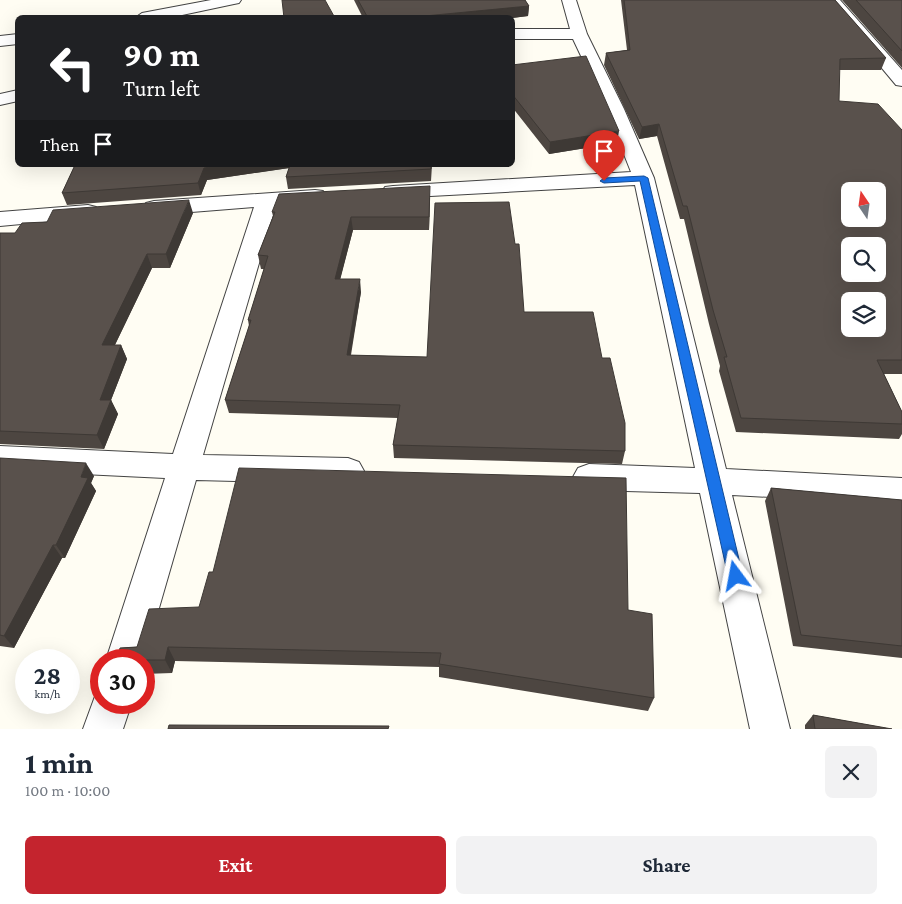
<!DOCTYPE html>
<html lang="en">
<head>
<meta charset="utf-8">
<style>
  body { margin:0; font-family:"Crimson Pro",serif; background:#f2f2f3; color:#1f2937; height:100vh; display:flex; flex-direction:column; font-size:19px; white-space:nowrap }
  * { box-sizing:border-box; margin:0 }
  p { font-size:16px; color:#747a83 }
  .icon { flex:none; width:28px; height:28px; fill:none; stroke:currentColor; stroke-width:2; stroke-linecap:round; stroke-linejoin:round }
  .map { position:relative; height:729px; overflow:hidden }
  .details { display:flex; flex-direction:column; background:#fff; flex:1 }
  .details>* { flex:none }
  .hud { position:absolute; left:15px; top:15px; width:500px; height:152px; border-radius:8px; box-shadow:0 5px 20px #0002; background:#202124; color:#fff; overflow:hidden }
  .needle { width:32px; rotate:347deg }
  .buttons { position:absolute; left:841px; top:182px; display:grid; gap:10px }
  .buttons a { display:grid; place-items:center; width:45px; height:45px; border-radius:8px; background:#fff; box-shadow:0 5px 20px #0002; font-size:25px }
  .speed { position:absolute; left:15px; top:649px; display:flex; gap:10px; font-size:25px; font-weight:700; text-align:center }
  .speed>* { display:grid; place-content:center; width:65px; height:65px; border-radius:50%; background:#fff; box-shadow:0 5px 20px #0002; line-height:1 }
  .speed small { font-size:12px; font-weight:400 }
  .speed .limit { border:8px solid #d22; background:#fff; color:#111 }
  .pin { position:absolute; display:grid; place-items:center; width:42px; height:42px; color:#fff; margin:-51px -21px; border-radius:50% 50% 50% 0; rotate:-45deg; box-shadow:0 0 5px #0007 }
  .pin .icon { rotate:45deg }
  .me { position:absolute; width:55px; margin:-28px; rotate:347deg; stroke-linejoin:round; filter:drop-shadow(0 0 4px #0008) }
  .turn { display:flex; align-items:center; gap:18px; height:105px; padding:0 25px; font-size:22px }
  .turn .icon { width:65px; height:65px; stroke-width:2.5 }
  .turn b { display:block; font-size:35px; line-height:42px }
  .then { display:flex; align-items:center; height:48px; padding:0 25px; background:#0003; gap:10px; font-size:19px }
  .round { display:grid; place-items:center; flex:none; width:52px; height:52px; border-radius:8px; background:#f2f2f3 }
  .head { display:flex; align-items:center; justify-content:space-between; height:85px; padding:0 25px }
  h1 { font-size:30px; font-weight:700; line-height:38px }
  .action { display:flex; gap:10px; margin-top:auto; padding:10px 25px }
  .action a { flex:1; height:58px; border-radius:8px; background:#c4242e; color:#fff; font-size:20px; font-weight:700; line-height:58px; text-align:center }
  .action a+a { background:#f2f2f3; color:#1f2937 }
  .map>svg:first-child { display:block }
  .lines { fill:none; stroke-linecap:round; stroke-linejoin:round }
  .minor-casing { stroke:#434343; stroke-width:2 }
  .minor { fill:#fff; fill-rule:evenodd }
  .wall { fill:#4d4641 }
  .shaded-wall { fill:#3e3935 }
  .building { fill:#59514c; stroke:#3e3935; fill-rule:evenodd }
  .route { fill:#1a73e8; stroke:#114b97 }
</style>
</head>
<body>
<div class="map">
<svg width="902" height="729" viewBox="0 0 902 729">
  <rect width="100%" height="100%" fill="#fffdf3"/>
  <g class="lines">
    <defs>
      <path id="minor" d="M 211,0 L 241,0 L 239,3 L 234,4 L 168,18 L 135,18 L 142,13 Z
        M 562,0 L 576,0 L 587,34 L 624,109 L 654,178 L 726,469 L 902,478 L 902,504 L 732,495 L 790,729 L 750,729 L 700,493 L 589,490 L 578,486 L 573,477 L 578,468 L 589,464 L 695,468 L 635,185 L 393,198 L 385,197 L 382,192 L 385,187 L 393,186 L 631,172 L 606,109 L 573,39 L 512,39 L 512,29 L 570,29 Z
        M 825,0 L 840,0 L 902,70 L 902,86 L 896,85 Z
        M 18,34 L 18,44 L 0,46 L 0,36 Z
        M 18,90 L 18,101 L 0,105 L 0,94 Z
        M 315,190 L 323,191 L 326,196 L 323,201 L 276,205 L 203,455 L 348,458 L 359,462 L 364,471 L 359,480 L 348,484 L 196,480 L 144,660 L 106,660 L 165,478 L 0,470 L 0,446 L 173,454 L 254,207 L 154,215 L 146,213 L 143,208 L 146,203 L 154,201 Z
        M 88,205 L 96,207 L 99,212 L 96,217 L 0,226 L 0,212 Z
        M 101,687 L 101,702 L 132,702 L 123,729 L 83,729 L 98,688 Z"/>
    </defs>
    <use href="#minor" class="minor-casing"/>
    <use href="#minor" class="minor"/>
  </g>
  <path class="wall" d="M 354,0 L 525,0 L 529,6 L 528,16 L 512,18 L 363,18 Z
    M 621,0 L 835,0 L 886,58 L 881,70 L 839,70 L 839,101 L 902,130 L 902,374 L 884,374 L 902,412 L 902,434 L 899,439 L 736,432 L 719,371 L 720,366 L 709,324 L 684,219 L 680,219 L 657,136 L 639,139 L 604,65 L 606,53 L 627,50 Z
    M 842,0 L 902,0 L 902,68 Z
    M 512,65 L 617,143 L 549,154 L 512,107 Z
    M 75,165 L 432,165 L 431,181 L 288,189 L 286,177 L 289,168 L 207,180 L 201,195 L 67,205 L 62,193 Z
    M 430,198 L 429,230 L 353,230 L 340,279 L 361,292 L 351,355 L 427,357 L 524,312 L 602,358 L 625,451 L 622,464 L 394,458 L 393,445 L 398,418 L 229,413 L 225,400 L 249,326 L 248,320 L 264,269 L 261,269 L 258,255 L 273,216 L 272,212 Z
    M 193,213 L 170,268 L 152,268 L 115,345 L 121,345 L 127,359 L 111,400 L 118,414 L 104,449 L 0,444 L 0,233 L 15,233 L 47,222 Z
    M 0,458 L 94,476 L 91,483 L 96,491 L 65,558 L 62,558 L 14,648 L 0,646 Z
    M 771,488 L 902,500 L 902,658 L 793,646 L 765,501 Z
    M 628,610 L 654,698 L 648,711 L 439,677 L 439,667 L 175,661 L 172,673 L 144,674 L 144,660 L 120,648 Z
    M 813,715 L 892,729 L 805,729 L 805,725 Z"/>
  <path class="shaded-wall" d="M 529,6 L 528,16 L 512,18 L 404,18 Z
    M 659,124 L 657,136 L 639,139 L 642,127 Z
    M 619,131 L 617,143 L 549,154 L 550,142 Z
    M 222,165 L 296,165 L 296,167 L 207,180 L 201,195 L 198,183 L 204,168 Z
    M 430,186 L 430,198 L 429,230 L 429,217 Z
    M 189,200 L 193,213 L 170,268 L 166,254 Z
    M 351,217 L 353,230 L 337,292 L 335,279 Z
    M 147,254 L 152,268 L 108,359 L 102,345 Z
    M 360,279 L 361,292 L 348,368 L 347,355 Z
    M 121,345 L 127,359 L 111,400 L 118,414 L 104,449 L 97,435 L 100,400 Z
    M 86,463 L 94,476 L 91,483 L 96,491 L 65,558 L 56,545 Z
    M 53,545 L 62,558 L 14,648 L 4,636 Z
    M 168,647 L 175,661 L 172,673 L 165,660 Z"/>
  <path class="building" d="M 282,0 L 325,0 L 335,18 L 284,18 Z
    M 358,0 L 525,0 L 529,6 L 404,18 L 368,18 Z
    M 624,0 L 835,0 L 886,58 L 840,59 L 839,101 L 878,104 L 902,130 L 902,360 L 877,360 L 902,412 L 902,424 L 741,418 L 724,357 L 727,357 L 713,310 L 687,206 L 683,206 L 659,124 L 642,127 L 606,53 L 630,50 ZM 850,191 L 878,191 L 878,219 L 850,219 ZM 850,246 L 878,246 L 878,274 L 850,274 ZM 850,301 L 878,301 L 878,329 L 850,329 Z
    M 856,0 L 902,0 L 902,51 Z
    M 586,56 L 619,131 L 550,142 L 512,94 L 512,65 Z
    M 75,165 L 222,165 L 204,168 L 198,183 L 62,193 Z
    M 290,165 L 431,165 L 431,169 L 286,177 Z
    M 430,186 L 429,217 L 351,217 L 335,279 L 360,279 L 347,355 L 427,357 L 435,203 L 509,202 L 515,244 L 519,244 L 524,312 L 593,312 L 602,358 L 610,358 L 625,423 L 625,451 L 393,445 L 400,405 L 225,400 L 251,320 L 248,320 L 268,256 L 258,255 L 275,212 L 272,212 L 279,194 Z
    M 189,200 L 166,254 L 147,254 L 102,345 L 121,345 L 100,400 L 111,400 L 97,435 L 0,431 L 0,233 L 15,233 L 22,223 L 47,222 L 53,210 Z
    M 0,458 L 86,463 L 81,477 L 88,478 L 56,545 L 53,545 L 4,636 L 0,635 Z
    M 239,468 L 626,478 L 628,610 L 652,614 L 654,698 L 439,664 L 441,653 L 168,647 L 165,660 L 117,660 L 120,648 L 137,647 L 149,609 L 199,607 L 209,572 L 213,572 Z
    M 771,488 L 902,500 L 902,646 L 801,635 Z
    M 813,715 L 892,729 L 815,729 Z
    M 169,725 L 389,726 L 388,729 L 168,729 Z"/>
  <path class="route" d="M 644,176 L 648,178 L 743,576 L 741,581 L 736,583 L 730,581 L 728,576 L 640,181 L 604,183 L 600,181 L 604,178 Z"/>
</svg>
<div class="buttons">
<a><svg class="needle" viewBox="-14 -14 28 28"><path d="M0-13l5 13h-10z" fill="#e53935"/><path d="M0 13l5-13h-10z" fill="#747a83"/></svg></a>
<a><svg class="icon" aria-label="search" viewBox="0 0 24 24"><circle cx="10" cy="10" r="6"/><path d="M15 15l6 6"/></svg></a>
<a><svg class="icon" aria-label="layers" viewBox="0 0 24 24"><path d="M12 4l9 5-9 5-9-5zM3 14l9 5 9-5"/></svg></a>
</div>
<div class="speed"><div>28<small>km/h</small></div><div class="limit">30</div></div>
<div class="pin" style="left:604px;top:181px;background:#d93025"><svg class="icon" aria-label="arrive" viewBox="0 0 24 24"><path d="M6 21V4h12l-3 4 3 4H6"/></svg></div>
<svg class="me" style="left:736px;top:576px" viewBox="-20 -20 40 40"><path d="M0-17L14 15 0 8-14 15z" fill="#1a73e8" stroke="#fff" stroke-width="4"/></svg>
<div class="hud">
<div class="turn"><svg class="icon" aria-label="left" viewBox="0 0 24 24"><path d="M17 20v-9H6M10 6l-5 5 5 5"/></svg><div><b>90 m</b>Turn left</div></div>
<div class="then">Then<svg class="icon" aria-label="arrive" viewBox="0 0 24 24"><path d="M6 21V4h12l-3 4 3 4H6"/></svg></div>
</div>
</div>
<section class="details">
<div class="head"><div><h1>1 min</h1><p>100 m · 10:00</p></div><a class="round"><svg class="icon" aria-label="close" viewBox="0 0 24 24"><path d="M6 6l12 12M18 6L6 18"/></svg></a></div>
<div class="action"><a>Exit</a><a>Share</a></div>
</section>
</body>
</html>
